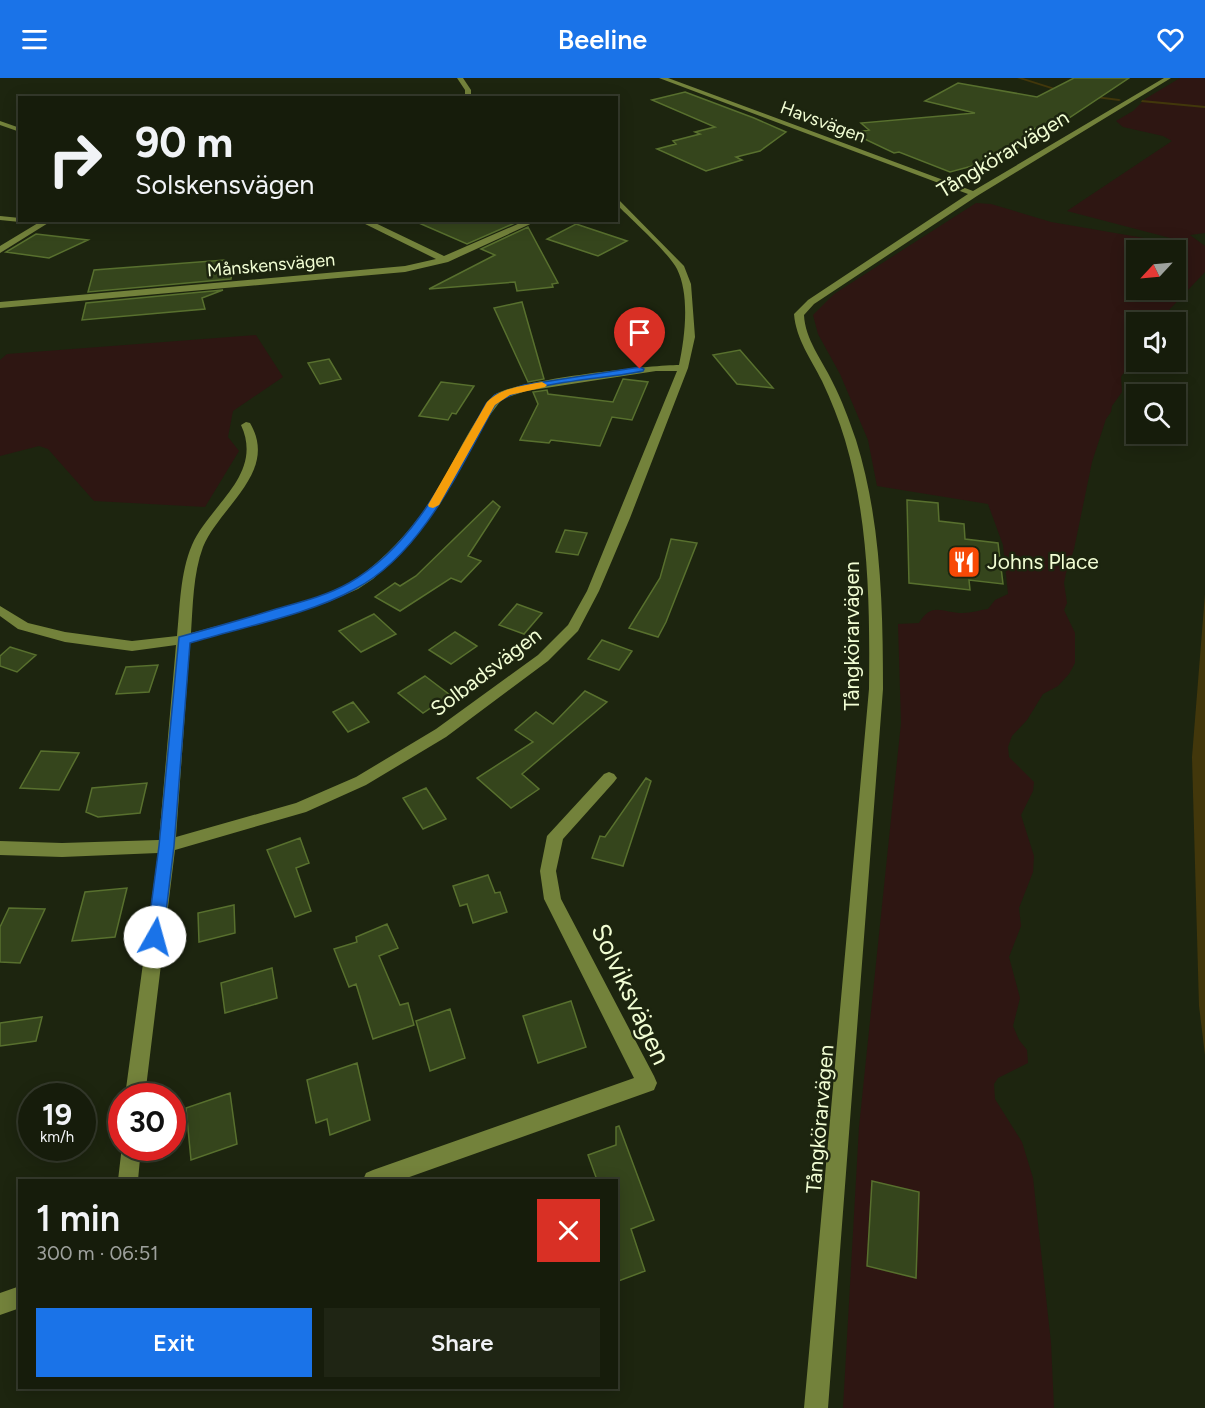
<!DOCTYPE html>
<html lang="en">
<head>
<meta charset="utf-8">
<style>
  body { margin:0; font-family:Figtree,sans-serif; background:#1f2514; color:#f1f3f6; height:100vh; display:flex; flex-direction:column; font-size:22px; white-space:nowrap }
  * { box-sizing:border-box; margin:0 }
  p { font-size:20px; color:#9ea19d }
  .icon { flex:none; width:33px; height:33px; fill:none; stroke:currentColor; stroke-width:2; stroke-linecap:round; stroke-linejoin:round }
  .map { position:relative; flex:1; overflow:hidden }
  .drawer { position:absolute; left:18px; top:1101px; width:600px; height:210px; display:flex; flex-direction:column; background:#161c0b; border-radius:0px; box-shadow:0 3px 15px #0003,0 0 0 2px #353a2c }
  .drawer>* { flex:none }
  .hud { position:absolute; left:18px; top:18px; width:600px; height:126px; border-radius:0px; box-shadow:0 3px 15px #0003,0 0 0 2px #353a2c; background:#161c0b; color:#f1f3f6; overflow:hidden }
  .needle { width:39px; rotate:244deg }
  .buttons { position:absolute; left:1126px; top:162px; display:grid; gap:12px }
  .buttons a { display:grid; place-items:center; width:60px; height:60px; border-radius:0px; background:#161c0b; box-shadow:0 3px 15px #0003,0 0 0 2px #353a2c; font-size:30px }
  .speed { position:absolute; left:18px; top:1005px; display:flex; gap:12px; font-size:30px; font-weight:700; text-align:center }
  .speed>* { display:grid; place-content:center; width:78px; height:78px; border-radius:50%; background:#161c0b; box-shadow:0 3px 15px #0003,0 0 0 2px #353a2c; line-height:1 }
  .speed small { font-size:15px; font-weight:400 }
  .speed .limit { border:9px solid #d22; background:#fff; color:#111 }
  .pin { position:absolute; display:grid; place-items:center; width:51px; height:51px; color:#fff; margin:-62px -26px; border-radius:50% 50% 50% 0; rotate:-45deg; box-shadow:0 0 6px #0007 }
  .pin .icon { rotate:45deg }
  .me { position:absolute; width:66px; margin:-33px; rotate:7deg; stroke-linejoin:round; filter:drop-shadow(0 0 4px #0008) }
  .turn { display:flex; align-items:center; gap:21px; height:126px; padding:0 18px; font-size:27px }
  .turn .icon { width:78px; height:78px; stroke-width:2.5 }
  .turn b { display:block; font-size:42px; line-height:51px }
  .round { display:grid; place-items:center; flex:none; width:63px; height:63px; border-radius:0px; background:#1f2514 }
  .summary { display:flex; align-items:center; justify-content:space-between; height:102px; padding:0 18px }
  h1 { font-size:36px; font-weight:600; line-height:45px }
  .cta { display:flex; gap:12px; margin-top:auto; padding:12px 18px }
  .cta a { flex:1; height:69px; border-radius:0px; background:#1a73e8; color:#fff; font-size:24px; font-weight:600; line-height:69px; text-align:center }
  .cta a+a { background:#1f2514; color:#f1f3f6 }
  header { display:flex; justify-content:space-between; align-items:center; height:78px; padding:0 18px; background:#1a73e8; color:#fff; font-size:27px; font-weight:600 }
  .map>svg:first-child { display:block }
  .green { fill:#2e1612; fill-rule:evenodd }
  .water { fill:#42370b }
  .lines { fill:none; stroke-linecap:round; stroke-linejoin:round }
  .stream { fill:#42370b; fill-rule:evenodd }
  .building { fill:#35451c; stroke:#58702e; stroke-width:1.5 }
  .minor { fill:#73823b; fill-rule:evenodd }
  .route { fill:#1a73e8; stroke:#114b97; stroke-width:1.5 }
  .slow { fill:#f59e0b }
  .labels { text-anchor:middle; stroke-width:5; stroke-linejoin:round; paint-order:stroke }
  .far-street-label { font-size:18px; fill:#f2fed4; stroke:#1d250f }
  .street-label { font-size:21px; fill:#f2fed4; stroke:#1d250f }
  .poi-label { font-size:21px; fill:#f2fed4; stroke:#1d250f; text-anchor:start }
  .near-street-label { font-size:26px; fill:#f2fed4; stroke:#1d250f }
</style>
</head>
<body>
<header><svg class="icon" aria-label="menu" viewBox="0 0 24 24"><path d="M4 6h16M4 12h16M4 18h16"/></svg>Beeline<svg class="icon" aria-label="heart" viewBox="0 0 24 24"><path d="M12 20l-8-8c-3-5 5-10 8-4 3-6 11-1 8 4z"/></svg></header>
<div class="map">
<svg width="1205" height="1330" viewBox="0 0 1205 1330">
  <rect width="100%" height="100%" fill="#1d250f"/>
  <path class="green" d="M 1180,0 L 1205,0 L 1205,155 L 1190,157 L 1205,168 L 1205,194 L 1169,232 L 1162,244 L 1137,244 L 1137,274 L 1121,299 L 1122,314 L 1112,328 L 1111,334 L 1106,341 L 1092,384 L 1074,471 L 1066,495 L 1064,505 L 1067,525 L 1064,532 L 1075,555 L 1075,585 L 1069,596 L 1058,608 L 1043,616 L 1027,642 L 1012,658 L 1008,669 L 1009,679 L 1034,704 L 1033,713 L 1021,737 L 1034,778 L 1033,794 L 1019,830 L 1021,848 L 1009,879 L 1020,920 L 1013,948 L 1019,962 L 1027,972 L 1028,985 L 998,1000 L 994,1006 L 995,1021 L 1022,1064 L 1033,1100 L 1051,1265 L 1054,1330 L 843,1330 L 859,1049 L 901,645 L 898,546 L 919,545 C 932,523 942,535 963,535 C 971,535 980,532 988,531 L 995,522 L 1008,516 L 1003,467 L 988,426 L 877,408 L 868,362 L 840,296 L 818,256 L 813,237 L 834,216 L 976,125 L 991,126 L 1051,144 L 1179,166 L 1182,163 L 1067,133 L 1172,63 L 1163,58 L 1123,49 L 1116,43 L 1133,33 L 1145,21 ZM 1137,172 L 1176,172 L 1176,212 L 1137,212 Z
    M 256,257 L 283,299 L 233,333 L 228,359 L 239,373 L 205,429 L 94,423 L 48,371 L 39,368 L 0,378 L 0,282 L 7,276 Z"/>
  <path class="water" d="M 1205,516 L 1205,977 L 1199,928 L 1192,679 Z"/>
  <g class="lines">
    <path class="stream" d="M 1017,0 L 1023,0 L 1064,13 L 1061,14 Z
      M 1088,17 L 1119,21 L 1121,22 L 1119,23 L 1089,19 Z
      M 1142,22 L 1205,28 L 1205,30 L 1141,24 Z"/>
  </g>
  <path class="building" d="M 1074,0 L 1129,0 L 1060,46 L 1032,51 L 1038,55 L 1002,80 L 950,94 L 899,74 L 894,75 L 852,55 L 869,52 L 861,45 L 975,35 L 925,23 L 958,5 L 1037,19 Z
    M 685,14 L 754,40 L 786,54 L 760,73 L 736,79 L 742,82 L 706,93 L 657,71 L 676,66 L 673,63 L 700,56 L 695,54 L 715,49 L 652,22 Z
    M 412,142 L 507,142 L 515,145 L 467,166 Z
    M 576,146 L 627,163 L 598,178 L 547,161 Z
    M 528,149 L 558,205 L 552,206 L 553,209 L 517,213 L 515,204 L 429,211 L 495,177 L 481,171 Z
    M 36,156 L 88,162 L 49,180 L 6,174 Z
    M 225,182 L 232,191 L 231,201 L 88,214 L 94,192 Z
    M 223,212 L 202,220 L 205,231 L 82,242 L 86,225 Z
    M 522,224 L 544,301 L 528,304 L 494,230 Z
    M 740,272 L 773,310 L 737,306 L 713,277 Z
    M 329,281 L 341,301 L 320,306 L 308,285 Z
    M 623,301 L 648,304 L 632,342 L 612,339 L 600,368 L 551,362 L 549,365 L 520,362 L 538,326 L 533,314 L 547,312 L 548,316 L 613,324 Z
    M 441,304 L 474,308 L 456,336 L 452,335 L 448,342 L 419,338 Z
    M 907,422 L 938,425 L 939,443 L 964,446 L 965,461 L 998,465 L 1003,506 L 969,502 L 970,512 L 909,505 Z
    M 493,423 L 500,429 L 468,478 L 481,483 L 461,504 L 451,500 L 400,533 L 375,519 L 395,505 L 400,508 L 416,498 Z
    M 565,452 L 587,455 L 578,477 L 556,474 Z
    M 671,461 L 697,465 L 666,544 L 658,559 L 629,550 L 660,500 Z
    M 517,526 L 542,535 L 524,556 L 499,547 Z
    M 374,536 L 396,556 L 361,574 L 339,553 Z
    M 455,554 L 477,568 L 451,586 L 429,572 Z
    M 602,562 L 632,573 L 619,592 L 588,581 Z
    M 10,569 L 36,577 L 17,594 L 0,588 L 0,578 Z
    M 158,587 L 149,614 L 116,616 L 126,589 Z
    M 425,598 L 450,617 L 423,635 L 398,615 Z
    M 585,613 L 607,624 L 522,696 L 539,711 L 511,730 L 477,700 L 533,664 L 515,652 L 536,634 L 553,646 Z
    M 353,624 L 369,644 L 348,654 L 333,634 Z
    M 41,673 L 79,675 L 59,712 L 20,710 Z
    M 646,700 L 651,703 L 623,788 L 592,780 L 600,758 L 605,759 Z
    M 147,705 L 140,735 L 98,739 L 86,734 L 92,710 Z
    M 426,710 L 446,741 L 423,751 L 403,720 Z
    M 300,760 L 309,785 L 296,790 L 311,833 L 295,839 L 267,772 Z
    M 488,797 L 495,815 L 500,814 L 507,834 L 473,845 L 467,826 L 460,828 L 453,808 Z
    M 127,810 L 115,859 L 72,863 L 85,814 Z
    M 234,827 L 235,855 L 199,864 L 198,835 Z
    M 9,830 L 45,831 L 20,885 L 0,884 L 0,849 Z
    M 387,846 L 398,870 L 379,878 L 400,927 L 408,925 L 414,947 L 373,961 L 356,906 L 349,909 L 334,871 L 357,864 L 356,859 Z
    M 272,890 L 277,920 L 225,935 L 221,905 Z
    M 571,923 L 586,969 L 538,985 L 523,938 Z
    M 450,931 L 465,980 L 430,993 L 416,943 Z
    M 42,939 L 36,963 L 0,968 L 0,945 Z
    M 357,985 L 370,1042 L 330,1057 L 327,1041 L 316,1045 L 307,1002 Z
    M 230,1015 L 237,1066 L 191,1082 L 186,1030 Z
    M 619,1048 L 654,1142 L 631,1151 L 645,1193 L 616,1204 L 616,1102 L 597,1102 L 588,1077 L 616,1067 L 616,1049 Z
    M 872,1103 L 919,1114 L 916,1200 L 867,1188 Z"/>
  <g class="lines">
    <path class="minor" d="M 457,0 L 463,0 L 471,12 L 471,20 L 465,20 L 465,12 Z
      M 659,0 L 668,0 L 973,113 L 1164,0 L 1171,0 L 977,118 L 814,226 L 804,237 C 805,261 822,282 832,303 C 842,322 849,342 856,362 C 881,442 883,528 883,611 L 828,1330 L 804,1330 L 869,611 C 870,528 869,443 845,362 C 839,342 831,322 822,303 C 811,281 796,261 794,236 L 808,222 L 968,116 Z
      M 0,43 L 20,50 L 20,54 L 0,47 Z
      M 616,119 L 684,188 L 691,206 L 695,259 L 688,290 L 630,440 L 599,513 L 578,553 L 548,583 L 446,659 L 366,707 L 306,734 L 175,772 L 145,1018 L 125,1018 L 158,775 L 62,779 L 0,777 L 0,763 L 62,765 L 159,762 L 176,567 L 132,573 L 65,564 L 18,551 L 0,538 L 0,528 L 28,545 L 65,554 L 132,563 L 177,558 C 180,529 180,495 192,467 C 210,426 264,397 241,347 L 246,344 L 250,345 C 279,394 220,428 203,469 C 193,496 193,527 191,555 C 239,541 324,525 363,496 C 389,476 413,450 431,422 C 450,393 463,360 484,331 C 487,327 490,320 494,317 C 516,302 649,287 679,287 C 685,259 690,217 677,191 C 669,175 631,141 616,126 ZM 656,293 L 677,293 L 587,513 L 568,547 L 538,577 L 436,651 L 356,699 L 296,725 L 176,759 L 190,565 L 326,525 L 358,511 L 373,501 L 410,466 L 440,426 L 484,345 L 502,321 L 526,313 Z
      M 0,138 L 20,140 L 20,142 L 24,142 L 20,144 L 0,142 Z
      M 43,142 L 53,142 L 0,175 L 0,168 Z
      M 357,142 L 369,142 L 444,178 L 527,142 L 539,142 L 448,184 L 405,194 L 0,230 L 0,224 L 405,188 L 436,181 Z
      M 609,694 L 614,696 L 617,700 L 614,704 L 563,761 L 556,793 L 561,821 L 654,998 L 657,1005 L 654,1012 L 401,1102 L 363,1102 L 366,1095 L 373,1092 L 634,1000 L 544,821 L 540,793 L 547,758 L 604,696 Z
      M 122,1068 L 141,1070 L 138,1102 L 118,1102 Z
      M 20,1208 L 20,1230 L 0,1237 L 0,1215 Z"/>
  </g>
  <path class="route" d="M 640,289 L 644,291 L 643,293 C 609,301 517,304 495,327 C 460,390 422,476 355,511 C 308,537 242,549 190,565 L 174,768 L 163,859 L 160,864 L 155,866 L 149,864 L 147,859 L 159,768 L 179,559 C 212,550 244,541 276,531 C 301,524 326,518 349,505 C 416,467 450,390 486,326 L 495,317 L 524,307 Z"/>
  <path class="slow" d="M 542,304 L 547,307 L 545,309 L 510,317 L 495,327 L 439,427 L 433,430 L 429,429 L 428,427 L 487,324 C 502,309 523,308 542,304 Z"/>
  <defs>
    <symbol id="restaurant-square" viewBox="-11 -11 22 22"><rect x="-9" y="-9" width="18" height="18" rx="4" fill="#f84906" stroke="#1d250f"/><path d="M-5-6h1v4h1v-4h1v4h1v-4h1v5L-1.5 .5V6h-2V.5L-5-1ZM5-6V6H3V1.5H1.5Q1.5-4 5-6Z" fill="#fff"/></symbol>
  </defs>
  <g fill-rule="evenodd">
    <use href="#restaurant-square" x="945" y="465" width="38" height="38"/>
  </g>
  <g class="labels">
    <g class="far-street-label">
      <text transform="translate(823 44) rotate(20)" y="6">Havsvägen</text>
      <text transform="translate(271 187) rotate(-5)" y="6">Månskensvägen</text>
    </g>
    <g class="street-label">
      <text transform="translate(1003 76) rotate(-31)" y="7">Tångkörarvägen</text>
      <text transform="translate(852 558) rotate(-90)" y="7">Tångkörarvägen</text>
      <text transform="translate(486 594) rotate(-37)" y="7">Solbadsvägen</text>
      <text transform="translate(820 1041) rotate(-85)" y="7">Tångkörarvägen</text>
    </g>
    <g class="poi-label">
      <text x="987" y="491">Johns Place</text>
    </g>
    <g class="near-street-label">
      <text transform="translate(631 916) rotate(65)" y="9">Solviksvägen</text>
    </g>
  </g>
</svg>
<div class="buttons">
<a><svg class="needle" viewBox="-14 -14 28 28"><path d="M0-13l5 13h-10z" fill="#e53935"/><path d="M0 13l5-13h-10z" fill="#9ea19d"/></svg></a>
<a><svg class="icon" aria-label="sound" viewBox="0 0 24 24"><path d="M4 9h4l5-4v14l-5-4H4zM17 9q2 3 0 6"/></svg></a>
<a><svg class="icon" aria-label="search" viewBox="0 0 24 24"><circle cx="10" cy="10" r="6"/><path d="M15 15l6 6"/></svg></a>
</div>
<div class="speed"><div>19<small>km/h</small></div><div class="limit">30</div></div>
<div class="pin" style="left:640px;top:291px;background:#d93025"><svg class="icon" aria-label="arrive" viewBox="0 0 24 24"><path d="M6 21V4h12l-3 4 3 4H6"/></svg></div>
<svg class="me" style="left:155px;top:859px" viewBox="-20 -20 40 40"><circle r="19" fill="#fff"/><path d="M0-13L10 11 0 6-10 11z" fill="#1a73e8"/></svg>
<div class="hud">
<div class="turn"><svg class="icon" aria-label="right" viewBox="0 0 24 24"><path d="M7 20v-9h11M14 6l5 5-5 5"/></svg><div><b>90 m</b>Solskensvägen</div></div>
</div>
<section class="drawer">
<div class="summary"><div><h1>1 min</h1><p>300 m · 06:51</p></div><a class="round" style="background:#d93025;color:#fff"><svg class="icon" aria-label="close" viewBox="0 0 24 24"><path d="M6 6l12 12M18 6L6 18"/></svg></a></div>
<div class="cta"><a>Exit</a><a>Share</a></div>
</section>
</div>
</body>
</html>
